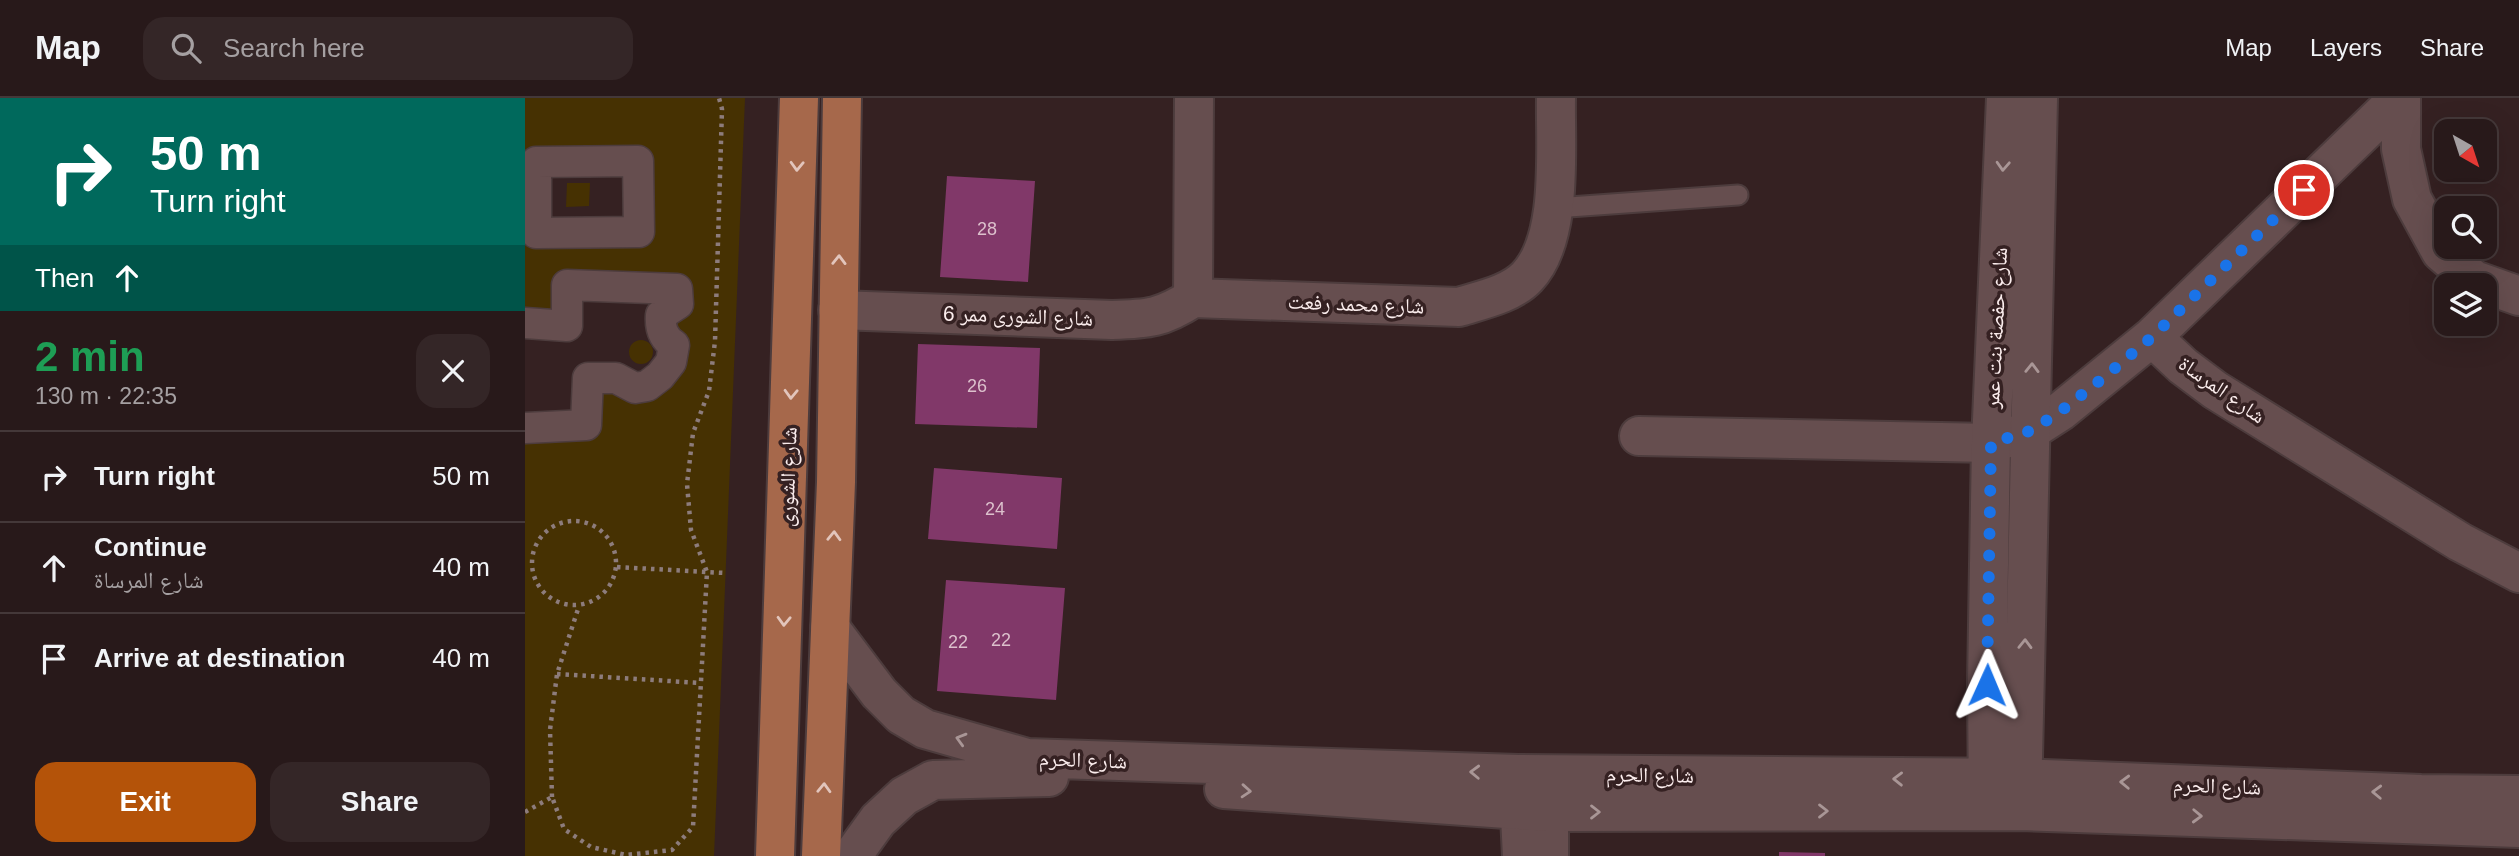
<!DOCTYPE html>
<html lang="en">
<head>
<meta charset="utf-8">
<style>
  body { margin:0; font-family:Helvetica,"Noto Naskh Arabic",sans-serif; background:#342627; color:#f1f3f6; height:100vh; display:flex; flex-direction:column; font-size:26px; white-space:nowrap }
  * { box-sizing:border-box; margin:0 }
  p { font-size:23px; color:#a5a0a2 }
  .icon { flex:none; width:38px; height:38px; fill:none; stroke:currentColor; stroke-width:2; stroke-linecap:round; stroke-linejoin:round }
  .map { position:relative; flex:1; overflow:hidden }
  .sheet { display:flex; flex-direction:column; background:#28191a; width:525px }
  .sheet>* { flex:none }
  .hud { background:#00695c; color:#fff; overflow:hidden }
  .needle { width:46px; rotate:141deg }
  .fabs { position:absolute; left:1909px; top:21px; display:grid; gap:14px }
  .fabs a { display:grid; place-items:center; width:63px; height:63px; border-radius:14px; background:#28191a; box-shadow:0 7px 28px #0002,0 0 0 2px #443839; font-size:35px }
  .pin { position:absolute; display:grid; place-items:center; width:60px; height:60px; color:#fff; margin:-30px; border:4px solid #fff; border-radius:50%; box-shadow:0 2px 7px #0007 }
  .me { position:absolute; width:77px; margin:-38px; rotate:1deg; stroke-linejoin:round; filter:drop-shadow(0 0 5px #0008) }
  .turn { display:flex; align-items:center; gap:24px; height:147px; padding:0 35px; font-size:32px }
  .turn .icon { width:91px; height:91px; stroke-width:2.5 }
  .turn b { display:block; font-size:49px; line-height:60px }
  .then { display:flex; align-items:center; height:66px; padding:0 35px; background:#0003; gap:14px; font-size:26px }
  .round { display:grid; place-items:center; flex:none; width:74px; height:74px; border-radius:21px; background:#342627 }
  .headline { display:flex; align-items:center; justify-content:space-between; height:119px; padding:0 35px }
  h1 { font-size:42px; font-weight:700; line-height:52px; color:#1e9e55 }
  .cta { display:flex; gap:14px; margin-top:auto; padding:14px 35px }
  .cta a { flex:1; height:80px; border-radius:21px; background:#b45309; color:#fff; font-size:28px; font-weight:700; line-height:80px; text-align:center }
  .cta a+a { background:#342627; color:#f1f3f6 }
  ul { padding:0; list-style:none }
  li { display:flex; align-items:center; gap:21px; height:91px; padding:0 35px; border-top:2px solid #443839 }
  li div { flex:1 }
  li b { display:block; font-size:26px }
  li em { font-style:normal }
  header { display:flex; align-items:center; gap:42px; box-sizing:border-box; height:98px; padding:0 35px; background:#28191a; border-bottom:2px solid #443839 }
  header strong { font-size:33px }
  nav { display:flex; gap:38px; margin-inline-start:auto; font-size:24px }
  .search { width:490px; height:63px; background:#342627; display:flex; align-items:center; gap:18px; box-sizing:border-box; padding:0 24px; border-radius:21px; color:#a5a0a2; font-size:26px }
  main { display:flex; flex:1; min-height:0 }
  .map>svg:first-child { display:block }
  .green { fill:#463102; fill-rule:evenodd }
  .building { fill:#813869 }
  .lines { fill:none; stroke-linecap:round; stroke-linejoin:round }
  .service-casing { stroke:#4d3c3d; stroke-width:23 }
  .pedestrian-casing { stroke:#4d3c3d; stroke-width:33 }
  .minor-casing { stroke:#4d3c3d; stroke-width:42 }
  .tertiary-casing { stroke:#4d3c3d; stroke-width:42 }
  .primary-casing { stroke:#4d3c3d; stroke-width:42 }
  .path { stroke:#8d7c7c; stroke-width:4.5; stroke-dasharray:3.5 5; stroke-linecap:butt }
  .service { stroke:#664e4f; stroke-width:19 }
  .pedestrian { stroke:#664e4f; stroke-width:30 }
  .minor { stroke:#664e4f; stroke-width:38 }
  .tertiary { stroke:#664e4f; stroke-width:38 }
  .primary { stroke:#a6684b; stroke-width:38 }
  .oneway { stroke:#e2c5bc }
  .oneway2 { stroke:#a99696 }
  .route { stroke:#1a73e8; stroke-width:12; stroke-dasharray:0 21.6 }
  .labels { text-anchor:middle; stroke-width:7; stroke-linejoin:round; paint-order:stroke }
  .number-label { font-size:18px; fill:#dcc0cc }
  .street-label { font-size:21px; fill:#fbeded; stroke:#352122 }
</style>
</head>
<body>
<header>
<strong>Map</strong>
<div class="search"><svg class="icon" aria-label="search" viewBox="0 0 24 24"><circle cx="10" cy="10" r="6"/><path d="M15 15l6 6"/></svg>Search here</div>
<nav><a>Map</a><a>Layers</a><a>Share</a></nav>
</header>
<main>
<section class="sheet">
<div class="hud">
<div class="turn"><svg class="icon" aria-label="right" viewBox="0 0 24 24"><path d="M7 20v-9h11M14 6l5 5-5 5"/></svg><div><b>50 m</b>Turn right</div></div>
<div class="then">Then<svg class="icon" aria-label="ahead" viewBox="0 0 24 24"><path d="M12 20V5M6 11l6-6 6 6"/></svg></div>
</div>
<div class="headline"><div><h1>2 min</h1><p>130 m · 22:35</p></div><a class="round"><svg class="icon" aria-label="close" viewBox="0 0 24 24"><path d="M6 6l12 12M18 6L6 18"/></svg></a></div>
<ul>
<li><svg class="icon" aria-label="right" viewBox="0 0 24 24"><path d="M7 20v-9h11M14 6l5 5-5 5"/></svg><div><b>Turn right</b></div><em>50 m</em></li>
<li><svg class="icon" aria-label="ahead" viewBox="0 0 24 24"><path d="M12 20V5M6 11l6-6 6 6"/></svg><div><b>Continue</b><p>شارع المرساة</p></div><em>40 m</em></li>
<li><svg class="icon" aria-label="arrive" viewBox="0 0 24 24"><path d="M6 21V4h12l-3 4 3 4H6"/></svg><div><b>Arrive at destination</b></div><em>40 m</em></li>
</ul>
<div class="cta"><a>Exit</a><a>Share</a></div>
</section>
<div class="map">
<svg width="1994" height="758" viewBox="0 0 1994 758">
  <rect width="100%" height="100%" fill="#352122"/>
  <path class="green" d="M 0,0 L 220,0 L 189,758 L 0,758 L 0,330 L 60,327 L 63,280 L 123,288 L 142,243 L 153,206 L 43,187 L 42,228 L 0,225 ZM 113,63 L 113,134 L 11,135 L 11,64 Z
    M 42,85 L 65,85 L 64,108 L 41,109 Z
    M104 254a12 12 0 1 1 24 0a12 12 0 1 1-24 0Z"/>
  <path class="building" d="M 422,78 L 510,83 L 503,184 L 415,179 Z
    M 393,246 L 515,250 L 512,330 L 390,326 Z
    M 409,370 L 537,380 L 532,451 L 403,441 Z
    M 421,482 L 540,490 L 531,602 L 412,593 Z
    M 1254,754 L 1300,755 L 1300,758 L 1254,758 Z"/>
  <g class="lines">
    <defs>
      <path id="service" d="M 1030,110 L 1213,97"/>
      <path id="pedestrian" d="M 113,63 L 114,134 L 11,135 L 11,64 Z
        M 0,225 L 42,228 L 42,187 L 152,191 L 153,206 L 136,217 C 135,230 138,240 149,247 L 146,264 L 135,278 L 122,288 L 110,290 L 91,280 L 63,280 L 61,327 L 0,330"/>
      <path id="minor" d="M 1874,0 L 1627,239 L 1658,268 L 1690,292 L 1935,444 L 1994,475
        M 1876,0 L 1876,51 L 1887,101 L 1916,154 L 1949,182 L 1994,198
        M 668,200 L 934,209 C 956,202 986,196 1002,179 C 1039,140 1030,50 1031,0
        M 668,200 L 669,0
        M 313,212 L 587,222 C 624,221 637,220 668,200
        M 1114,338 L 1466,345 L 1505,333 L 1536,313 L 1627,239
        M 993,678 L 997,758
        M 1024,758 L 1024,680"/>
      <path id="tertiary" d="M 305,530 L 354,595 L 376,617 L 400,631 L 502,660 L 993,676 L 1497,680 L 1896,696 L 1994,697
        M 699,691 L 1023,714 L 1496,713 L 1994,730
        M 1497,703 L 1513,0
        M 1463,705 L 1462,587 L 1466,345 L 1481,0
        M 327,758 L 353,722 L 379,698 L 408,682 L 524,679"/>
      <path id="primary" d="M 250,758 L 274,0
        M 296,758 L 311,384 L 317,0"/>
    </defs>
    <use href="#service" class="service-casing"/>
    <use href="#pedestrian" class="pedestrian-casing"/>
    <use href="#minor" class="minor-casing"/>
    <use href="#tertiary" class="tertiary-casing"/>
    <use href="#primary" class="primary-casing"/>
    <path class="path" d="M7 465a42 42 0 1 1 84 0a42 42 0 1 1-84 0Z
      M 92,469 L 200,475
      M 32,576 L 176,585
      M 27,699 L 25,632 L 32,576 L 54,508
      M 0,714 L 27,699 L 39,731 L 66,749 L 101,757 L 147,752 L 168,729 L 182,474 L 166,432 L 162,386 L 168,335 L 184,293 L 190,243 L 197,11 L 194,0"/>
    <use href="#service" class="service"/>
    <use href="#pedestrian" class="pedestrian"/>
    <use href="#minor" class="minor"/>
    <use href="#tertiary" class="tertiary"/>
    <use href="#primary" class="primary"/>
  </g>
  <defs><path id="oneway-chevron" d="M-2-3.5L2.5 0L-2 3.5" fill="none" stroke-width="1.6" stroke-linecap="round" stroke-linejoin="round" transform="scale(1.75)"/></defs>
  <g class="oneway">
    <use href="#oneway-chevron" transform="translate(272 68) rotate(92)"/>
    <use href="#oneway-chevron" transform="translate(314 162) rotate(-89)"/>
    <use href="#oneway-chevron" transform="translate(266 296) rotate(92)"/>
    <use href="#oneway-chevron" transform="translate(309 438) rotate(-88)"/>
    <use href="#oneway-chevron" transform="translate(259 523) rotate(92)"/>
    <use href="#oneway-chevron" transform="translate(299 690) rotate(-88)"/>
  </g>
  <g class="oneway2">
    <use href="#oneway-chevron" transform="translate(1478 68) rotate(93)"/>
    <use href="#oneway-chevron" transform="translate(1507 270) rotate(-89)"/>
    <use href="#oneway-chevron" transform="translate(1500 546) rotate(-89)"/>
    <use href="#oneway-chevron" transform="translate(436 641) rotate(-164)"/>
    <use href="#oneway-chevron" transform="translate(950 674) rotate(-178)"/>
    <use href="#oneway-chevron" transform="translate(1373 681) rotate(-179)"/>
    <use href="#oneway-chevron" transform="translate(1600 684) rotate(-178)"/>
    <use href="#oneway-chevron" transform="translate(721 693) rotate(4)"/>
    <use href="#oneway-chevron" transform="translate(1852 694) rotate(-178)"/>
    <use href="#oneway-chevron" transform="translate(1298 713)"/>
    <use href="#oneway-chevron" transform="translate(1070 714)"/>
    <use href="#oneway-chevron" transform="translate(1672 718) rotate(2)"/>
  </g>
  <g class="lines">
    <path class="route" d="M 1462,587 L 1466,345 L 1505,333 L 1536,313 L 1578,280 L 1627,239 L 1779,92"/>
  </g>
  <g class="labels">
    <g class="number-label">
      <text x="462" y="137">28</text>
      <text x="452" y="294">26</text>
      <text x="470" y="417">24</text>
      <text x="476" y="548">22</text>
      <text x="433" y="550">22</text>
    </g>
    <g class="street-label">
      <text transform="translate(831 206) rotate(2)" y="7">شارع محمد رفعت</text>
      <text transform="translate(493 218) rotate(2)" y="7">شارع الشورى ممر 6</text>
      <text transform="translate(1471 230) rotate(-87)" y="7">شارع حفصة بنت عمر</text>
      <text transform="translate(1697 292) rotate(35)" y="7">شارع المرساة</text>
      <text transform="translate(263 379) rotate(-88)" y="7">شارع الشورى</text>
      <text transform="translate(558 662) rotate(2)" y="7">شارع الحرم</text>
      <text transform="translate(1125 677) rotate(1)" y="7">شارع الحرم</text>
      <text transform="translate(1692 688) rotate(2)" y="7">شارع الحرم</text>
    </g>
  </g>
</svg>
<div class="fabs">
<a><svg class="needle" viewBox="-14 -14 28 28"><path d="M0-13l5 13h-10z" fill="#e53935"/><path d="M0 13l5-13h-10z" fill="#a5a0a2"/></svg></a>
<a><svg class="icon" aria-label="search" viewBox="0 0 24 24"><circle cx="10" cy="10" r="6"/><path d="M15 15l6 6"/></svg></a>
<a><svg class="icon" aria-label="layers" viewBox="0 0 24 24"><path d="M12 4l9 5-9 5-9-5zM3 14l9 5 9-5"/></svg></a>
</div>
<div class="pin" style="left:1779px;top:92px;background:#d93025"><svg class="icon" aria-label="arrive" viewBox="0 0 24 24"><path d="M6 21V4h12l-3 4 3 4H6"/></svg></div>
<svg class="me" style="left:1462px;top:587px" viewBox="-20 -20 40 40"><path d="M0-17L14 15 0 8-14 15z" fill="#1a73e8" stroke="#fff" stroke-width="4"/></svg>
</div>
</main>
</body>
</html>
